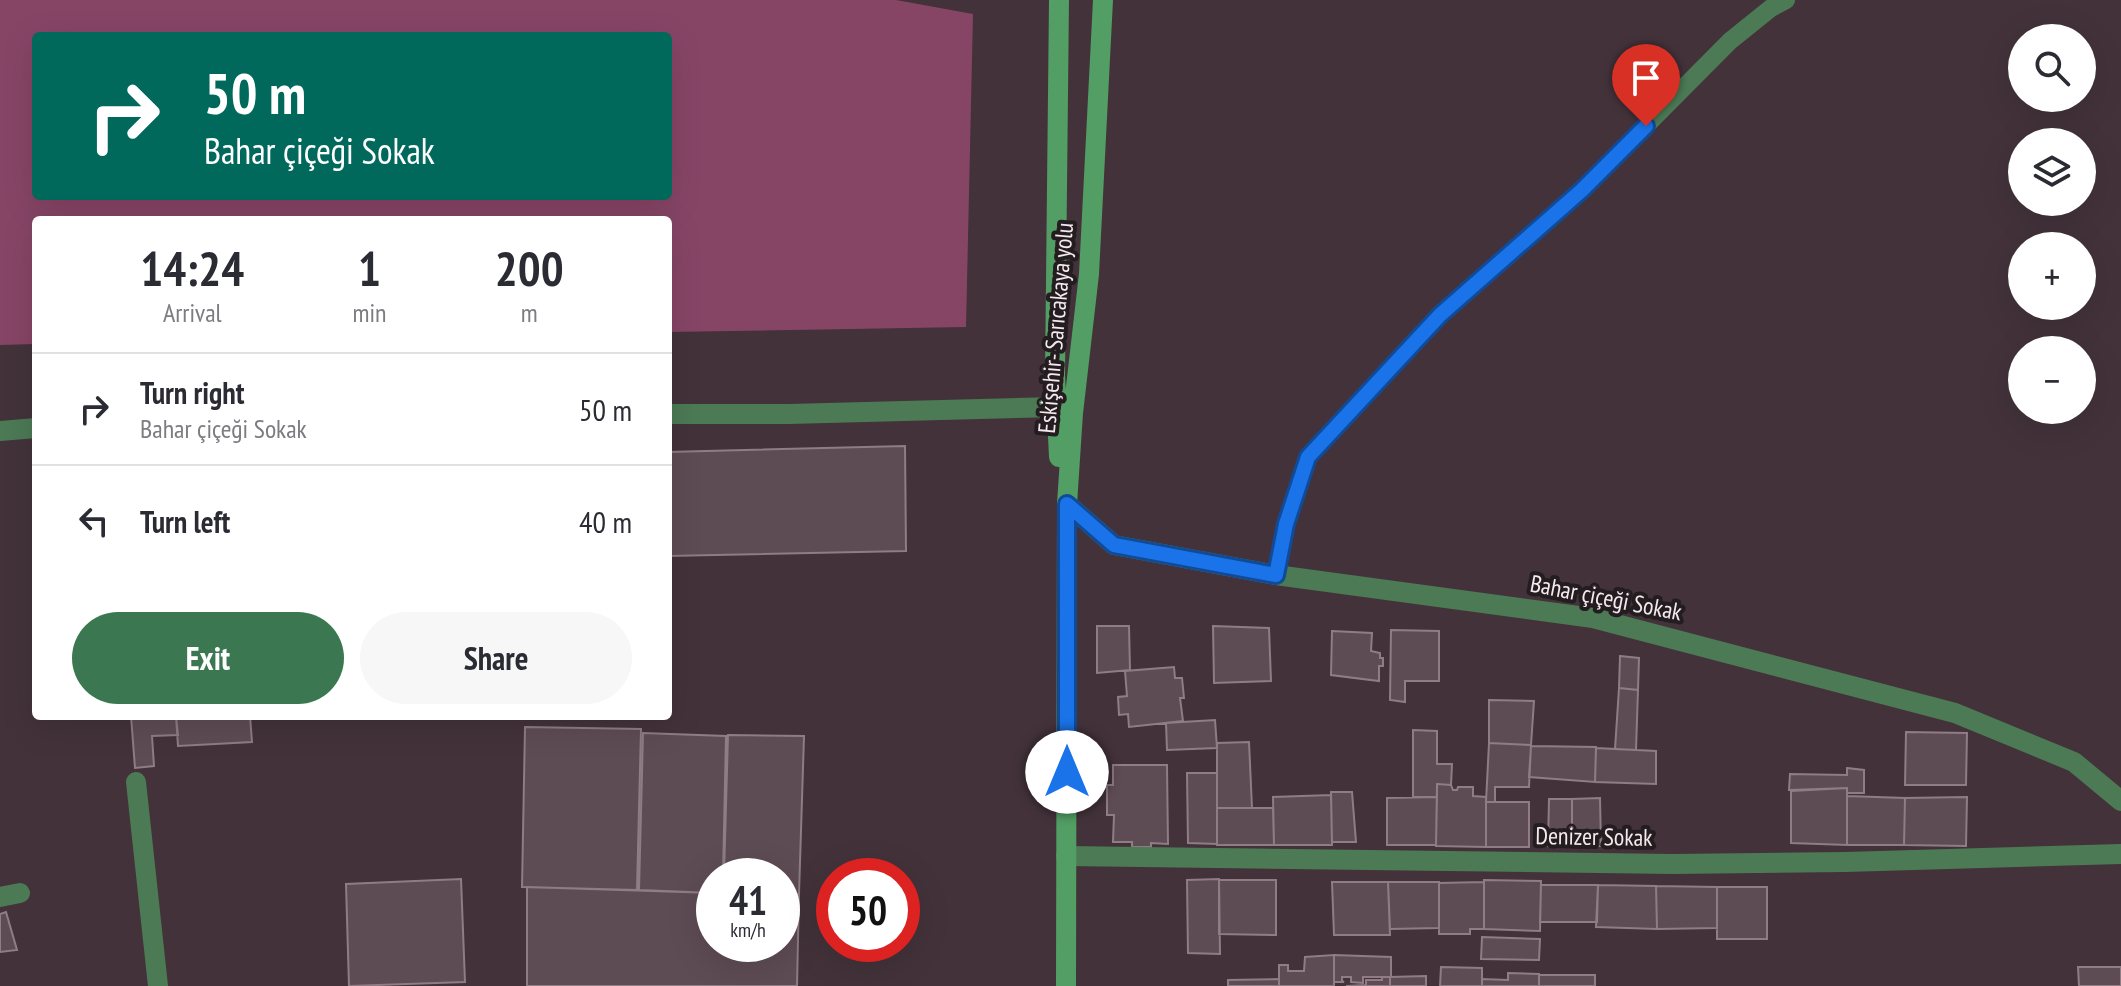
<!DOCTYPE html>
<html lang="en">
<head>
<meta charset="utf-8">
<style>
  body { margin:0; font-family:"PT Sans Narrow",sans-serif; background:#f7f7f7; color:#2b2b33; height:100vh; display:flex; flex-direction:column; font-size:30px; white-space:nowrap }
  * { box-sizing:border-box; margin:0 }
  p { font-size:26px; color:#7c7c81 }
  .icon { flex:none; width:44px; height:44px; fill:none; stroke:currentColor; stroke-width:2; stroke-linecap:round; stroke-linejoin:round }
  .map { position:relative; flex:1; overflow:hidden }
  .drawer { position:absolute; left:32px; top:216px; width:640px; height:504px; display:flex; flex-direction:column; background:#fff; border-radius:8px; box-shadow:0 8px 32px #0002 }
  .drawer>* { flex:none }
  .top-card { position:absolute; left:32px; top:32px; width:640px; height:168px; border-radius:8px; box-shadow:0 8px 32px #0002; background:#00695c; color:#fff; overflow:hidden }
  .controls { position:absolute; left:2008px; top:24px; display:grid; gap:16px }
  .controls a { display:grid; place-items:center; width:88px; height:88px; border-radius:50%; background:#fff; box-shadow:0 8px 32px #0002; font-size:40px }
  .speed { position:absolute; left:696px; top:858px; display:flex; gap:16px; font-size:40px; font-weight:700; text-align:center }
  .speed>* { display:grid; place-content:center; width:104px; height:104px; border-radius:50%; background:#fff; box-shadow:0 8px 32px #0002; line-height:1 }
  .speed small { font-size:20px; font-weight:400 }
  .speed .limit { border:12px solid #d22; background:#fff; color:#111 }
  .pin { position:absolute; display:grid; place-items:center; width:68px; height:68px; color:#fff; margin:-82px -34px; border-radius:50% 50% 50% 0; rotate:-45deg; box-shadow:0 0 8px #0007 }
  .pin .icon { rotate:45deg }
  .me { position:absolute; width:88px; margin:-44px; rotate:0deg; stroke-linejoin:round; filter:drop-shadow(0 0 6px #0008) }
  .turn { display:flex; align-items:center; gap:28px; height:168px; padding:0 40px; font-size:36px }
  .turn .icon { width:104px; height:104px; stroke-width:2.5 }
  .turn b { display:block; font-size:56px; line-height:68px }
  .eta { display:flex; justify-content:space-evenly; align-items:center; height:136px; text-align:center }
  .eta b { font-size:48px; font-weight:600; line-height:56px }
  .button { display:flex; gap:16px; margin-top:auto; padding:16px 40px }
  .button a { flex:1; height:92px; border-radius:48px; background:#3b7851; color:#fff; font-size:32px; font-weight:600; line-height:92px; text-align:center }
  .button a+a { background:#f7f7f7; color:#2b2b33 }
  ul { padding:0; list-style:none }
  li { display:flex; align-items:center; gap:24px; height:112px; padding:0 40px; border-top:2px solid #e1e1e2 }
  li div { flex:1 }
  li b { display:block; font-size:30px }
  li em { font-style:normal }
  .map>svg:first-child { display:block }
  .green { fill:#874566; fill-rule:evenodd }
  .building { fill:#5e4c54; stroke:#8f7c84; stroke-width:2 }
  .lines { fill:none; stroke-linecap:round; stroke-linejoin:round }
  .lane { stroke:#4c7a55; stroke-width:18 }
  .street { stroke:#4c7a55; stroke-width:20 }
  .secondary { stroke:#529e64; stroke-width:20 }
  .route-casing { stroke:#114b97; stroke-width:20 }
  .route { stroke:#1a73e8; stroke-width:14 }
  .labels { text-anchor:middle; stroke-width:8; stroke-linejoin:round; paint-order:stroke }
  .street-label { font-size:24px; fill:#f4e9ee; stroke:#241d20 }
</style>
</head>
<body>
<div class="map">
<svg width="2121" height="986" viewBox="0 0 2121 986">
  <rect width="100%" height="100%" fill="#43323a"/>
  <path class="green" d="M 0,0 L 896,0 L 973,14 L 966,327 L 668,332 L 668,220 L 36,220 L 36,344 L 0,345 ZM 36,36 L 668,36 L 668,196 L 36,196 Z"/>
  <path class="building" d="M 905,446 L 906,551 L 668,556 L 668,452 Z
    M 1097,626 L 1129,626 L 1130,670 L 1097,673 Z
    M 1213,626 L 1269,628 L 1271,681 L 1214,683 Z
    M 1391,630 L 1439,631 L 1439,681 L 1405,681 L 1405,702 L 1390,700 Z
    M 1332,631 L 1372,633 L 1371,651 L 1380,653 L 1380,658 L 1383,658 L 1383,666 L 1379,666 L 1379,681 L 1331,675 Z
    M 1620,656 L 1639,658 L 1638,690 L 1619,688 Z
    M 1174,667 L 1175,678 L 1182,678 L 1184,698 L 1180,698 L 1183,721 L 1129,727 L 1128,714 L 1119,715 L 1118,697 L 1127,696 L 1125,671 Z
    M 1619,688 L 1638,690 L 1636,750 L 1615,749 Z
    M 1489,700 L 1534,701 L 1531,745 L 1489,743 Z
    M 131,716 L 176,716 L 178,735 L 152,736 L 154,766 L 135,768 Z
    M 176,716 L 250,716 L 252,742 L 178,746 Z
    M 1215,720 L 1217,748 L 1167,750 L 1166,723 Z
    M 525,727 L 641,729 L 637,890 L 522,887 Z
    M 1413,730 L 1437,731 L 1437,764 L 1452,764 L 1451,785 L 1437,784 L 1437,797 L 1413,797 Z
    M 1906,732 L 1967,733 L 1966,785 L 1905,785 Z
    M 643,733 L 726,736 L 723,876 L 714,876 L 714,893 L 639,890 Z
    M 728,735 L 804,736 L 799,894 L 782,894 L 782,876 L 724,876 Z
    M 1249,742 L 1252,808 L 1217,808 L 1217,743 Z
    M 1489,743 L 1531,745 L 1529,787 L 1495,787 L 1495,802 L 1486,802 Z
    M 1531,746 L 1596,747 L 1595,782 L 1529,777 Z
    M 1596,748 L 1656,751 L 1656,784 L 1595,782 Z
    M 1113,765 L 1167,765 L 1168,844 L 1151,843 L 1151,847 L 1132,847 L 1132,842 L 1113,842 L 1114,815 L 1107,815 L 1107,785 L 1113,785 Z
    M 1847,768 L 1864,770 L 1864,793 L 1847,793 L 1847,788 L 1789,790 L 1790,774 L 1847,775 Z
    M 1187,773 L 1217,773 L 1217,844 L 1188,843 Z
    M 1437,784 L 1451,785 L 1453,790 L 1457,790 L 1458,787 L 1473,787 L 1473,796 L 1486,797 L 1486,847 L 1436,846 Z
    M 1847,788 L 1847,845 L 1791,843 L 1791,791 Z
    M 1331,792 L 1352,792 L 1356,842 L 1332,842 Z
    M 1331,795 L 1332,845 L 1274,845 L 1273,797 Z
    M 1847,796 L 1905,798 L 1904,845 L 1847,845 Z
    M 1437,797 L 1436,845 L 1387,845 L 1387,798 Z
    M 1967,797 L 1966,846 L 1904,845 L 1905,798 Z
    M 1600,798 L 1601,846 L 1572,847 L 1572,799 Z
    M 1549,799 L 1572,799 L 1572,847 L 1548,846 Z
    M 1486,802 L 1529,802 L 1529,847 L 1486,847 Z
    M 1217,808 L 1273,808 L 1274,845 L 1217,845 Z
    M 461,879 L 465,982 L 349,986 L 346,884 Z
    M 1219,879 L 1220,954 L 1188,953 L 1187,880 Z
    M 1219,880 L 1276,880 L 1276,935 L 1219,934 Z
    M 1484,880 L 1541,881 L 1540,931 L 1484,929 Z
    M 1332,882 L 1388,882 L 1390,935 L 1334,935 Z
    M 1388,882 L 1439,882 L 1439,928 L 1390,929 Z
    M 1484,882 L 1484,929 L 1470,929 L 1470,934 L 1439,934 L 1439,883 Z
    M 1541,885 L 1598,885 L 1597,922 L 1540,922 Z
    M 1598,885 L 1656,886 L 1657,929 L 1596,927 Z
    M 1656,886 L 1717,887 L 1717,928 L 1657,929 Z
    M 527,887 L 714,893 L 714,944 L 782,944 L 782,894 L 799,894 L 797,986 L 527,986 Z
    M 1717,887 L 1767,887 L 1767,939 L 1717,939 Z
    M 6,912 L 17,950 L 0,952 L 0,914 Z
    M 1482,937 L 1540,939 L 1539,960 L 1481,959 Z
    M 1334,955 L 1391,957 L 1391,977 L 1363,977 L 1363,983 L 1351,982 L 1351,977 L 1342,977 L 1342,981 L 1344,982 L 1334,982 Z
    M 1334,955 L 1334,986 L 1279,986 L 1279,965 L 1288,965 L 1288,971 L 1304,971 L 1305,957 Z
    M 1441,967 L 1482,968 L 1482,986 L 1440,986 Z
    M 2078,967 L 2121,967 L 2121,986 L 2079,986 Z
    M 1508,973 L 1539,974 L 1539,986 L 1482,986 L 1482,979 L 1508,980 Z
    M 1539,975 L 1595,975 L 1595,986 L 1539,986 Z
    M 1426,976 L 1426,986 L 1390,986 L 1390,977 Z
    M 1382,977 L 1390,977 L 1390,986 L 1346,986 L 1366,985 L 1366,980 L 1382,980 Z
    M 1279,979 L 1279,986 L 1228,986 L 1228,980 Z"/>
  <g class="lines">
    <path class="lane" d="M 1276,575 L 1286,524 L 1308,457 L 1440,315 L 1582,190 L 1730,41 L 1771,8 L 1786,0"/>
    <path class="street" d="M 668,414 L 789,414 L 1057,407
      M 0,431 L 36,428
      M 1067,504 L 1114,545 L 1276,575 L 1593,618 L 1955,713 L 2074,762 L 2121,801
      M 136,782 L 158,986
      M 1066,856 L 1673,864 L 1845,862 L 2121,854
      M 0,897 L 20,893"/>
    <path class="secondary" d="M 1059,457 L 1055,375 L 1059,0
      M 1066,986 L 1067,504 L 1073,413 L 1089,274 L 1103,0"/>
  </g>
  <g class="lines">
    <defs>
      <path id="route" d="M 1067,772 L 1067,504 L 1114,545 L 1276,575 L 1286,524 L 1308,457 L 1440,315 L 1582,190 L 1646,126"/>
    </defs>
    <use href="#route" class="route-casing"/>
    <use href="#route" class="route"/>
  </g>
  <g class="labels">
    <g class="street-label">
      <text transform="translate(1056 328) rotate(-85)" y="8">Eskişehir- Sarıcakaya yolu</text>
      <text transform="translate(1606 598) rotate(11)" y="8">Bahar çiçeği Sokak</text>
      <text transform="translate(1594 837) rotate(1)" y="8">Denizer Sokak</text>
    </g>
  </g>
</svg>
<div class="controls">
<a><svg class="icon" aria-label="search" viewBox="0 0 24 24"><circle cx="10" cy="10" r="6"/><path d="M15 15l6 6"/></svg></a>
<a><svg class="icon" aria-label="layers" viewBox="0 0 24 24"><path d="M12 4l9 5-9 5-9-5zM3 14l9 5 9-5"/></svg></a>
<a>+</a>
<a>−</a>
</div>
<div class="speed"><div>41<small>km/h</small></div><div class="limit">50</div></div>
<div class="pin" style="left:1646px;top:126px;background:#d93025"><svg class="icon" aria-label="arrive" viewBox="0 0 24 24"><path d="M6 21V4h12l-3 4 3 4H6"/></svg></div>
<svg class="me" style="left:1067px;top:772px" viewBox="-20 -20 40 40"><circle r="19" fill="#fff"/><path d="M0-13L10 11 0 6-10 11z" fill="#1a73e8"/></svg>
<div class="top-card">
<div class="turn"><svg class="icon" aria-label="right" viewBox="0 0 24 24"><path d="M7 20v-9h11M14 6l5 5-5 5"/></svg><div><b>50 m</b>Bahar çiçeği Sokak</div></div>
</div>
<section class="drawer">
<div class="eta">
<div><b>14:24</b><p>Arrival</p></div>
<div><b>1</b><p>min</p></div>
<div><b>200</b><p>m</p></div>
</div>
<ul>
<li><svg class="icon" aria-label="right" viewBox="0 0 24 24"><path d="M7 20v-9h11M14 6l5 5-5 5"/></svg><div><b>Turn right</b><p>Bahar çiçeği Sokak</p></div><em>50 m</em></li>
<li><svg class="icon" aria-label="left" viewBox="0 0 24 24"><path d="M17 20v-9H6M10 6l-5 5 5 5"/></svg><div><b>Turn left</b></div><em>40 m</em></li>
</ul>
<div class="button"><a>Exit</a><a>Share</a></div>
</section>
</div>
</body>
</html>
